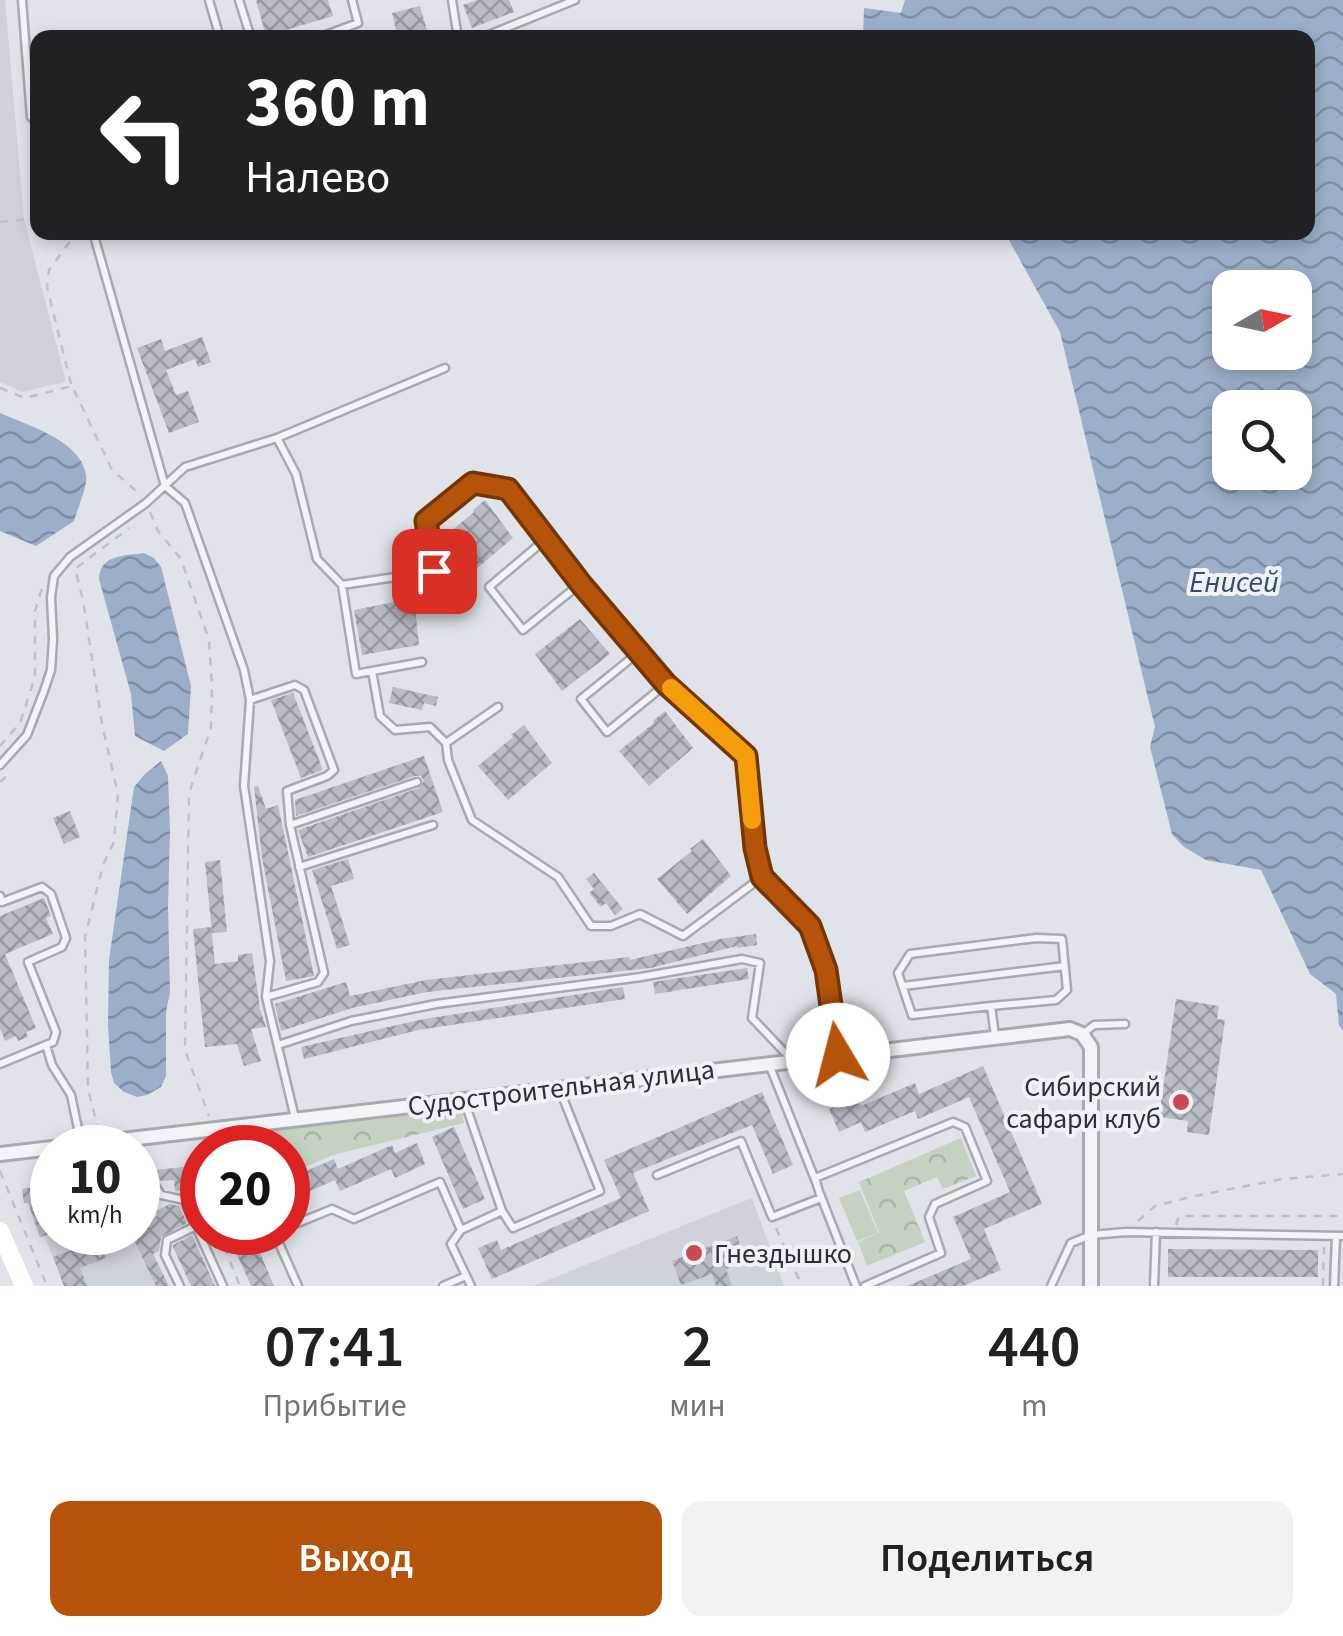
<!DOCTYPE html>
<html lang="ru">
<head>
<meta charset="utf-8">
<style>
  body { margin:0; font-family:"Source Sans 3",sans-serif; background:#f2f2f2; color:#202124; height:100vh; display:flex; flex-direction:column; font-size:38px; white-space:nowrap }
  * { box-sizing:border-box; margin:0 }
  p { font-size:32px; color:#757577 }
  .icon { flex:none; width:55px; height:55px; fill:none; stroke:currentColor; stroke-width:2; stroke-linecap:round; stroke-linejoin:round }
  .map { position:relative; height:1286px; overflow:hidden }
  .panel { display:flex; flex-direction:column; background:#fff; flex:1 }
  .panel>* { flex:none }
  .hud { position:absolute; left:30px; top:30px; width:1285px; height:210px; border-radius:20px; box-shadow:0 5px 15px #0003; background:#202124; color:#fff; overflow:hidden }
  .needle { width:65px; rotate:81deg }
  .controls { position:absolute; left:1212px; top:270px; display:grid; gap:20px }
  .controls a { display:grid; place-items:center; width:100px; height:100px; border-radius:20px; background:#fff; box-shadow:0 5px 15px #0003; font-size:50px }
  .speed { position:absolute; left:30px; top:1125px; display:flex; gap:20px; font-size:50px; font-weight:700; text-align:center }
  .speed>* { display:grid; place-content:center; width:130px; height:130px; border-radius:50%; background:#fff; box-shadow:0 5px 15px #0003; line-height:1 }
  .speed small { font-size:25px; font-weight:400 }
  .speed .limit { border:15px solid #d22; background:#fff; color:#111 }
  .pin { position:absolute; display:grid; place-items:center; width:85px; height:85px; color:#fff; margin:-42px; border-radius:20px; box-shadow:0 5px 15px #0006 }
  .me { position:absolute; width:110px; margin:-55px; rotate:352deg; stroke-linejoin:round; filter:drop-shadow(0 0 8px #0008) }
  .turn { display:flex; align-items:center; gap:35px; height:210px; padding:0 50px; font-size:45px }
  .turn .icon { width:130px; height:130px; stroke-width:2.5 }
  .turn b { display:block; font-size:70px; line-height:85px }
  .eta { display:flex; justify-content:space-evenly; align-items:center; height:170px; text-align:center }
  .eta b { font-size:60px; font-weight:600; line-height:70px }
  .button { display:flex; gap:20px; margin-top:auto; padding:20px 50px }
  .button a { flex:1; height:115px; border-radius:20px; background:#b45309; color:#fff; font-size:40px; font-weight:600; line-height:115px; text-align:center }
  .button a+a { background:#f2f2f2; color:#202124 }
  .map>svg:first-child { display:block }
  .built { fill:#ced2db }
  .park { fill:url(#park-crowns) }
  .garden { fill:#c5d2c2 }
  .water { fill:url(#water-waves); fill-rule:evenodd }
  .building { fill:url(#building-cross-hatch) }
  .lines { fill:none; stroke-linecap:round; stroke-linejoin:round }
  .service-casing { stroke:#a5aab3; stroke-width:11 }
  .minor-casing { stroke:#a5aab3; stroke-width:18 }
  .path { stroke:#bec1c7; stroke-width:2.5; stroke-dasharray:8 8; stroke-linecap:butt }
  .service { stroke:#f3f4f7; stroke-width:6 }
  .minor { stroke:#f3f4f7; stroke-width:12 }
  .secondary { stroke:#fff; stroke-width:18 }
  .route-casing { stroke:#753606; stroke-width:25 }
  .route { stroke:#b45309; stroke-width:18 }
  .slow { stroke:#f59e0b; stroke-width:18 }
  .poi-dot { fill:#ca4952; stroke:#f0f2f6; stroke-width:4 }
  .labels { text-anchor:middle; stroke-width:8; stroke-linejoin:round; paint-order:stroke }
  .poi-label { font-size:28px; fill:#293040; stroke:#f0f2f6; text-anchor:end }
  .street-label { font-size:28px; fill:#293040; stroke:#f0f2f6 }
  .water-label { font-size:30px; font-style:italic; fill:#344b73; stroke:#f0f2f6 }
</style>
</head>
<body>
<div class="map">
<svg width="1343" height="1286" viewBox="0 0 1343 1286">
  <defs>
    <pattern id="park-crowns" width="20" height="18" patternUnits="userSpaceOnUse" patternTransform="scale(2.5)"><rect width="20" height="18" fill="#c5d2c2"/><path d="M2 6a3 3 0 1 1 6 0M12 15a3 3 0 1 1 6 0" fill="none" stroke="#a9b5a8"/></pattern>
    <pattern id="water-waves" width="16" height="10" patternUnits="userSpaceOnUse" patternTransform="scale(2.5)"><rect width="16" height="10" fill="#9caec8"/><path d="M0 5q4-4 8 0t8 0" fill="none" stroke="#7f8ea4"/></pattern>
    <pattern id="building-cross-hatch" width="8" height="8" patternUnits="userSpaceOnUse" patternTransform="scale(2.5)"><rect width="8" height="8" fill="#b8bcc5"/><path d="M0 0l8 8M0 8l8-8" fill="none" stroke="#9699a1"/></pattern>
  </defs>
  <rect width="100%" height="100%" fill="#e0e3e9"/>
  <path class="built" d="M 0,0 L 5,0 L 24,219 L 66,382 L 22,392 L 0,382 Z
    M 752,1198 L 784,1286 L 533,1286 Z
    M 60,1233 L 130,1233 L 156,1286 L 64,1286 L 45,1237 Z"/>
  <path class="park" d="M 460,1103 L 464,1123 L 333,1155 L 288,1174 L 288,1148 L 215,1147 L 213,1135 Z
    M 961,1138 L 976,1176 L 943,1189 L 937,1177 L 904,1191 L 925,1242 L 867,1266 L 858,1242 L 879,1233 L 859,1182 Z"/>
  <path class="garden" d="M 860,1190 L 878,1233 L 857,1241 L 839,1198 Z"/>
  <path class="water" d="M 905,0 L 1343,0 L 1343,1031 L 1339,1025 L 1336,994 L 1310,974 L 1261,870 L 1206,860 L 1184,847 L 1172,834 L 1150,747 L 1155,727 L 1060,332 L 1005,233 L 1308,232 L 1308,38 L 863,37 L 864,8 L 901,13 ZM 1230,288 L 1295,288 L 1295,352 L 1230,352 ZM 1230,408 L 1295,408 L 1295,472 L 1230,472 Z
    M 0,413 C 27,425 82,441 86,475 C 88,486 77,510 74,521 L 36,546 L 0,531 Z
    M 144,553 L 154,558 L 161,567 L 191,686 L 188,734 L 164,751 L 135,736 L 131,694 L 99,579 C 100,554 125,556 144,553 Z
    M 161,761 L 168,776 L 170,830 L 168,906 L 170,992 L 166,1012 L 166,1076 L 161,1087 L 147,1095 L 137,1097 L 124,1092 L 114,1083 L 111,1072 L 108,1025 L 109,960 L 134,787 L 145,774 Z"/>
  <path class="building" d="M 256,0 L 328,0 L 333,16 L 266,36 Z
    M 477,0 L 509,0 L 514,12 L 472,28 L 463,5 Z
    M 420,6 L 429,38 L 398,38 L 392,13 Z
    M 202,337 L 211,362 L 198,367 L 195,359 L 166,370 L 176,395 L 188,391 L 199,422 L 169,433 L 137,348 L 161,339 L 165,351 Z
    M 485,500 L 513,538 L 469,575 L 439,541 L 474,512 L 473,510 Z
    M 414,598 L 419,645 L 362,655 L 354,610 Z
    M 580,619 L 610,654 L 562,691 L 535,654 Z
    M 393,687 L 438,697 L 436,706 L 424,703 L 422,710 L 389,703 Z
    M 293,693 L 323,770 L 301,778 L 271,700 Z
    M 665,711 L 693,748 L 649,786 L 619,751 L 654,723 L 653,721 Z
    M 524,725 L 552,763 L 508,800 L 478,766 L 513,737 L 511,735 Z
    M 424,756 L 443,812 L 308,857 L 298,830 L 419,788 L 424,781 L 421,776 L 415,776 L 296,816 L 295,800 Z
    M 258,786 L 266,809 L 278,805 L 314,976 L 286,981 L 262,858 L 254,787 Z
    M 70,811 L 80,837 L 64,844 L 53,818 Z
    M 703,839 L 731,876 L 687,914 L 657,879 L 692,851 L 690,849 Z
    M 348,859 L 354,879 L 331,886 L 350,945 L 337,949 L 312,870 Z
    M 220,860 L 227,932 L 212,933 L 205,862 Z
    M 594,873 L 623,909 L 615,915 L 606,903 L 601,907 L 589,893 L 594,889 L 586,879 Z
    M 44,898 L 51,916 L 46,918 L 53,934 L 5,954 L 36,1028 L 26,1032 L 28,1037 L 18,1041 L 16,1036 L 5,1041 L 0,1028 L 0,916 Z
    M 211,927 L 215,964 L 238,961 L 238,955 L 252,953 L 260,1009 L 266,1027 L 251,1029 L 261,1061 L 244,1066 L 237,1044 L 205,1047 L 193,929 Z
    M 756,934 L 757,945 L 737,948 L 737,946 L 651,968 L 427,992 L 352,1008 L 281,1031 L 275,1004 L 346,982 L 350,996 L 426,980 L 629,957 L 630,960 L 720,939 Z
    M 747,968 L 749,979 L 655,994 L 653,982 Z
    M 623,987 L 625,999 L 418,1030 L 304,1059 L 301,1047 L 419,1020 Z
    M 1176,999 L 1219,1006 L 1217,1019 L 1225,1020 L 1209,1135 L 1187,1132 L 1188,1121 L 1159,1117 Z
    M 983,1066 L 1042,1204 L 984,1229 L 1001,1270 L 963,1286 L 907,1286 L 971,1259 L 953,1217 L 1010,1192 L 969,1097 L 918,1119 L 915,1111 L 865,1132 L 861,1122 L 839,1132 L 829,1109 L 857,1097 L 861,1106 L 915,1083 L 919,1094 Z
    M 762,1092 L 793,1165 L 773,1174 L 752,1125 L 633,1173 L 649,1211 L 492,1279 L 478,1248 L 497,1240 L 501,1250 L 621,1198 L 604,1160 Z
    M 454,1127 L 485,1199 L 463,1209 L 432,1137 Z
    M 417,1143 L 425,1164 L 395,1178 L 391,1169 L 340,1191 L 335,1180 L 288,1201 L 288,1179 L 334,1159 L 338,1169 L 392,1145 L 395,1153 Z
    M 202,1165 L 202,1188 L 175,1191 L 174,1180 L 161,1181 L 156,1175 L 156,1170 Z
    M 52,1184 L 52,1198 L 38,1201 L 46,1225 L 52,1223 L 52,1234 L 40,1237 L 28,1203 L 24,1203 L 22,1189 Z
    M 170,1204 L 179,1206 L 187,1223 L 161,1237 L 159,1251 L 153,1254 L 169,1286 L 156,1286 L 130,1232 L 138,1232 L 138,1224 L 157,1216 L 156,1211 Z
    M 227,1232 L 251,1232 L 274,1286 L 251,1286 Z
    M 192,1235 L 215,1286 L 191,1286 L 173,1247 L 173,1245 Z
    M 737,1236 L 746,1261 L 726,1269 L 732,1286 L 716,1286 L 712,1274 L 681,1285 L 672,1261 Z
    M 98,1240 L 106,1258 L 80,1268 L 87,1286 L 64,1286 L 53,1257 Z
    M 1168,1249 L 1318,1250 L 1318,1277 L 1168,1277 Z"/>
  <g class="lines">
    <defs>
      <path id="service" d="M 22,0 L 31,117 L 38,124
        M 209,0 L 220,38
        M 239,0 L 251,38
        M 452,0 L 458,38
        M 318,38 L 358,23 L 352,0
        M 481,38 L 575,0
        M 93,232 L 165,486 L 185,503 L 244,670 L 250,700 L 244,786 L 270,961 L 266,997 L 295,1118
        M 277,438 L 296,474 L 317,559 L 342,585 L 356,674 L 372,671 L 380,716 L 395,730 L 430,727 L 446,743 L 448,760 L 472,820 L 558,877 L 591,926 L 611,926 L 640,914 L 683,936 L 762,877 L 755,848 L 746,756 L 666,684 L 581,583 L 509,489 L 473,483 L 425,521 L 435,571 L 342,585
        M 547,538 L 489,587 L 523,630 L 581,583
        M 639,652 L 581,699 L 607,732 L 666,684
        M 372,671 L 422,662
        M 250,700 L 295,685 L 304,690 L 334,770 L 327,776 L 287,791 L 290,825
        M 446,743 L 498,707
        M 0,765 L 27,735 L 44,691 L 51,670 L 53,639 L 51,597 L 54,576 L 70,557 L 146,503 L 185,467 L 277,438 L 445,368
        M 299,867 L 433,825
        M 762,877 L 809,926 L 826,970 L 839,1055
        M 0,896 L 2,902 L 42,887 L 51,894 L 66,938 L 62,947 L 28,962 L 56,1032 L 53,1042 L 0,1064
        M 903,986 L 1065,966
        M 266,997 L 318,982 L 324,973 L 290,825 L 417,782
        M 991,1006 L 912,1015 L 898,973 L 910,954 L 1036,938 L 1062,939 L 1067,990 L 1056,1000 L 991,1006 L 995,1036
        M 1084,1033 L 1094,1025 L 1125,1024
        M 46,1045 L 52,1065 L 71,1095 L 81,1143
        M 278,1045 L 351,1021 L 436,1004 L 641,977 L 742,959 L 760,963 L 752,1018 L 791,1059
        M 769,1064 L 816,1182
        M 464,1100 L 502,1211 L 513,1228 L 600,1191 L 559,1088
        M 138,1158 L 161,1195 L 184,1200 L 223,1286
        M 657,1175 L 741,1141 L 772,1217 L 821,1198 L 815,1178 L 953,1122 L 965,1127 L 987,1181 L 935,1204 L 929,1217 L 941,1253 L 865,1286
        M 820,1194 L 856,1286
        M 288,1227 L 332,1209 L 354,1219 L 440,1182 L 461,1230 L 502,1211
        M 461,1230 L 451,1244 L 471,1286
        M 274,1232 L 298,1286
        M 180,1286 L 165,1255 L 167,1240 L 196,1226
        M 443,1286 L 466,1276
        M 1051,1286 L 1071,1243 L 1091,1235 L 1126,1232 L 1343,1236
        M 1154,1286 L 1156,1232
        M 1334,1286 L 1336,1236"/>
      <path id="minor" d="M 53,1148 L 1070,1029 L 1082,1034 L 1091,1047 L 1091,1286
        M 0,1154 L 52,1148"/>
    </defs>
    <use href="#service" class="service-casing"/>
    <use href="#minor" class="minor-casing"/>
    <path class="path" d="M 0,222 L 38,218
      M 71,384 L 47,287 L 49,270 L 77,232
      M 0,388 L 25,398 L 72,386 L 112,470 L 142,496
      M 150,512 L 158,531 L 181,559 L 209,640 L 212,687 L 211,728 L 189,793 L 185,1050 L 209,1116
      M 0,746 L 20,723 L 35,677 L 35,611 L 42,588
      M 0,782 L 9,774
      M 99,1132 L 88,1089 L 85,937 L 103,865 L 114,842 L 118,794 L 102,724 L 83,600 L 75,569 L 129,528
      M 0,1171 L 47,1286
      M 1138,1221 L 1155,1206 L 1190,1197 L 1282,1179 L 1343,1174
      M 1176,1225 L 1179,1216 L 1343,1216
      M 776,1228 L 802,1286
      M 218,1232 L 240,1286
      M 1323,1286 L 1324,1247"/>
    <use href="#service" class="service"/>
    <use href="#minor" class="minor"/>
    <path class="secondary" d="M 0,1231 L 24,1286"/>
  </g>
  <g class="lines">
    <defs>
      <path id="route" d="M 434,571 L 426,521 L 473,483 L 508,489 L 581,584 L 666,684 L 746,756 L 755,848 L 762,877 L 810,926 L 826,970 L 838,1055"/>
    </defs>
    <use href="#route" class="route-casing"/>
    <use href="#route" class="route"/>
    <path class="slow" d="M 671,688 L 746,756 L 752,820"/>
  </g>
  <g class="poi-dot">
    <circle cx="1181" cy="1102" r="10"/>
    <circle cx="694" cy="1253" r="10"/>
  </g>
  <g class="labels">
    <g class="poi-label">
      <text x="1161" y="1096">Сибирский<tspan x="1161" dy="32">сафари клуб</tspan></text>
      <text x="714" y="1263" text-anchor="start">Гнездышко</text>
    </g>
    <g class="street-label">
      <text transform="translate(561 1087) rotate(-7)" y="10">Судостроительная улица</text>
    </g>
    <g class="water-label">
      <text x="1234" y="592">Енисей</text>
    </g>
  </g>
</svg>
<div class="controls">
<a><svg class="needle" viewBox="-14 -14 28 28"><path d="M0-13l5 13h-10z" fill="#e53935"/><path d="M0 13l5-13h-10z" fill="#757577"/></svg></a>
<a><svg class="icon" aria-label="search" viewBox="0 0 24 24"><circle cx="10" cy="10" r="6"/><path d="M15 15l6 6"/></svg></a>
</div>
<div class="speed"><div>10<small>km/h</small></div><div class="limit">20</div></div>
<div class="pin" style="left:434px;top:571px;background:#d93025"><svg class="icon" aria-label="arrive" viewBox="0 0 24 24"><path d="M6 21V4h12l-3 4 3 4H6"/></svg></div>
<svg class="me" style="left:838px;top:1055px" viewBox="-20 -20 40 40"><circle r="19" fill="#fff"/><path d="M0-13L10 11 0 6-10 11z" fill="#b45309"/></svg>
<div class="hud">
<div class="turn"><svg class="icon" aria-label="left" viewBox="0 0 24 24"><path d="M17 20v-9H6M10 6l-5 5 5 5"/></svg><div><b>360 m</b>Налево</div></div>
</div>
</div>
<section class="panel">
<div class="eta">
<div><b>07:41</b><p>Прибытие</p></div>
<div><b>2</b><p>мин</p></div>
<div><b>440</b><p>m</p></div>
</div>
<div class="button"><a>Выход</a><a>Поделиться</a></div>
</section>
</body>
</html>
